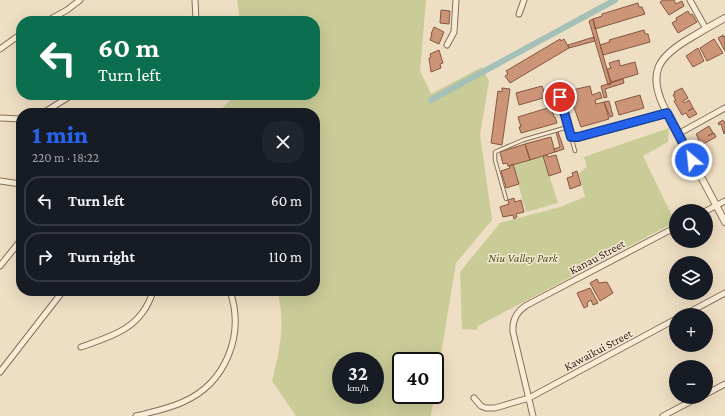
<!DOCTYPE html>
<html lang="en">
<head>
<meta charset="utf-8">
<style>
  body { margin:0; font-family:"Crimson Pro",serif; background:#20242c; color:#f1f3f6; height:100vh; display:flex; flex-direction:column; font-size:15px; white-space:nowrap }
  * { box-sizing:border-box; margin:0 }
  p { font-size:13px; color:#9ea1a6 }
  .icon { flex:none; width:22px; height:22px; fill:none; stroke:currentColor; stroke-width:2; stroke-linecap:round; stroke-linejoin:round }
  .map { position:relative; flex:1; overflow:hidden }
  .sheet { position:absolute; left:16px; top:108px; width:304px; height:188px; display:flex; flex-direction:column; background:#171b24; border-radius:16px; box-shadow:0 4px 16px #0002 }
  .sheet>* { flex:none }
  .hud { position:absolute; left:16px; top:16px; width:304px; height:84px; border-radius:16px; box-shadow:0 4px 16px #0002; background:#0b6e4f; color:#fff; overflow:hidden }
  .fabs { position:absolute; left:669px; top:204px; display:grid; gap:8px }
  .fabs a { display:grid; place-items:center; width:44px; height:44px; border-radius:50%; background:#171b24; box-shadow:0 4px 16px #0002; font-size:20px }
  .speed { position:absolute; left:332px; top:352px; display:flex; gap:8px; font-size:20px; font-weight:700; text-align:center }
  .speed>* { display:grid; place-content:center; width:52px; height:52px; border-radius:50%; background:#171b24; box-shadow:0 4px 16px #0002; line-height:1 }
  .speed small { font-size:10px; font-weight:400 }
  .speed .limit { border:2px solid #111; border-radius:6px; background:#fff; color:#111 }
  .pin { position:absolute; display:grid; place-items:center; width:34px; height:34px; color:#fff; margin:-17px; border:2px solid #fff; border-radius:50%; box-shadow:0 1px 4px #0007 }
  .me { position:absolute; width:44px; margin:-22px; rotate:332deg; stroke-linejoin:round; filter:drop-shadow(0 0 3px #0008) }
  .turn { display:flex; align-items:center; gap:14px; height:84px; padding:0 16px; font-size:18px }
  .turn .icon { width:52px; height:52px; stroke-width:2.5 }
  .turn b { display:block; font-size:28px; line-height:34px }
  .round { display:grid; place-items:center; flex:none; width:42px; height:42px; border-radius:16px; background:#20242c }
  .summary { display:flex; align-items:center; justify-content:space-between; height:68px; padding:0 16px }
  h1 { font-size:24px; font-weight:800; line-height:30px; color:#2563eb }
  ul { padding:0; list-style:none }
  li { display:flex; align-items:center; gap:12px; height:50px; margin:0 8px 6px; padding:0 8px; border:2px solid #363941; border-radius:16px }
  li div { flex:1 }
  li b { display:block; font-size:15px }
  li em { font-style:normal }
  .map>svg:first-child { display:block }
  .green { fill:#c9cc97; fill-rule:evenodd }
  .lines { fill:none; stroke-linecap:round; stroke-linejoin:round }
  .canal { stroke:#a5c0b6; stroke-width:6 }
  .building { fill:#cc9578; stroke:#875740 }
  .service-casing { stroke:#886f5a; stroke-width:4.5 }
  .minor-casing { stroke:#886f5a; stroke-width:7 }
  .tertiary-casing { stroke:#886f5a; stroke-width:8 }
  .service { stroke:#f9ecd6; stroke-width:2.5 }
  .minor { stroke:#f9ecd6; stroke-width:5 }
  .tertiary { stroke:#f9ecd6; stroke-width:6 }
  .route-casing { stroke:#184099; stroke-width:10 }
  .route { stroke:#2563eb; stroke-width:7 }
  .labels { text-anchor:middle; stroke-width:3; stroke-linejoin:round; paint-order:stroke }
  .street-label { font-size:12px; fill:#38281e; stroke:#f5e9d2 }
  .park-label { font-size:12px; font-style:italic; fill:#4b5424; stroke:#f5e9d2 }
</style>
</head>
<body>
<div class="map">
<svg width="725" height="416" viewBox="0 0 725 416">
  <rect width="100%" height="100%" fill="#eedec3"/>
  <path class="green" d="M 237,0 L 426,0 L 420,71 L 431,94 L 482,67 L 489,81 L 480,134 L 492,220 L 456,263 L 435,391 L 435,361 L 401,361 L 401,395 L 434,395 L 431,416 L 296,416 L 272,381 C 280,350 286,322 277,291 L 315,291 L 315,113 L 181,113 L 221,109 L 236,95 L 315,95 L 315,21 L 240,21 ZM 341,361 L 375,361 L 375,395 L 341,395 Z
    M 669,128 L 668,142 L 643,156 L 675,222 L 478,326 L 477,330 L 462,329 L 460,272 L 500,223 L 560,207 L 585,197 L 579,173 L 587,167 L 584,157 Z
    M 543,156 L 558,203 L 526,212 L 513,164 Z"/>
  <g class="lines">
    <path class="canal" d="M 431,100 L 615,0"/>
  </g>
  <path class="building" d="M 663,0 L 674,0 L 676,4 L 682,1 L 684,6 L 669,15 L 660,2 Z
    M 638,3 L 639,7 L 642,7 L 645,14 L 595,29 L 593,19 L 602,16 L 602,14 Z
    M 441,10 L 450,11 L 449,24 L 440,23 Z
    M 688,11 L 690,15 L 692,14 L 697,22 L 678,33 L 672,23 L 677,20 L 676,18 Z
    M 593,19 L 611,84 L 608,85 L 589,21 Z
    M 434,27 L 444,32 L 439,44 L 430,40 L 432,34 L 431,34 Z
    M 644,30 L 645,34 L 648,34 L 650,42 L 603,55 L 600,45 L 610,42 L 609,40 Z
    M 723,35 L 723,37 L 725,36 L 725,51 L 718,38 Z
    M 594,37 L 595,41 L 569,48 L 568,45 Z
    M 560,39 L 561,41 L 564,39 L 569,48 L 510,83 L 505,76 L 508,74 L 506,71 Z
    M 714,39 L 723,53 L 707,61 L 700,48 Z
    M 698,48 L 704,61 L 693,67 L 686,56 Z
    M 439,50 L 443,63 L 440,64 L 441,68 L 431,72 L 429,58 L 431,57 L 430,54 Z
    M 619,60 L 620,66 L 635,62 L 638,74 L 611,82 L 607,69 L 611,68 L 609,63 Z
    M 623,79 L 624,83 L 605,89 L 607,97 L 604,98 L 601,86 Z
    M 542,86 L 544,91 L 548,90 L 550,96 L 519,105 L 516,93 Z
    M 590,86 L 592,95 L 600,92 L 602,98 L 595,100 L 596,104 L 604,102 L 609,119 L 581,127 L 571,99 L 574,98 L 572,90 Z
    M 502,88 L 510,89 L 502,145 L 491,143 L 498,91 L 502,92 Z
    M 682,88 L 688,98 L 683,101 L 684,103 L 689,100 L 693,108 L 688,111 L 693,108 L 697,114 L 689,118 L 686,113 L 682,115 L 674,101 L 676,100 L 673,95 L 675,94 L 674,92 Z
    M 640,95 L 644,108 L 619,115 L 615,102 Z
    M 609,101 L 613,116 L 610,117 L 604,102 Z
    M 551,107 L 554,117 L 555,117 L 557,123 L 521,133 L 519,127 L 521,127 L 518,117 Z
    M 723,120 L 725,123 L 725,133 L 724,134 L 721,124 L 719,125 L 718,123 Z
    M 709,126 L 713,133 L 708,136 L 714,133 L 716,137 L 694,149 L 692,144 L 699,140 L 696,134 Z
    M 556,132 L 558,132 L 564,149 L 555,152 L 554,149 L 560,147 Z
    M 551,137 L 555,152 L 530,160 L 525,144 Z
    M 525,144 L 530,160 L 508,166 L 507,163 L 503,164 L 500,152 Z
    M 547,155 L 548,157 L 556,155 L 561,172 L 549,176 L 543,156 Z
    M 513,164 L 519,184 L 506,188 L 501,171 L 510,168 L 509,166 Z
    M 577,171 L 581,185 L 570,189 L 567,178 L 573,176 L 572,173 Z
    M 514,198 L 515,202 L 521,200 L 524,212 L 516,214 L 517,217 L 514,219 L 513,215 L 503,217 L 500,207 L 509,204 L 508,200 Z
    M 597,279 L 599,283 L 607,282 L 613,293 L 600,301 L 590,283 Z
    M 590,288 L 598,303 L 593,305 L 591,300 L 587,303 L 588,306 L 584,308 L 577,293 Z"/>
  <g class="lines">
    <defs>
      <path id="service" d="M 560,97 L 575,151
        M 571,137 L 578,137 L 667,113
        M 506,199 L 495,160 L 495,152 L 523,140 L 568,127"/>
      <path id="minor" d="M 195,0 L 196,21
        M 690,0 L 706,29
        M 519,14 L 524,0
        M 47,21 L 67,10 L 80,0
        M 447,45 L 454,32 L 456,0
        M 0,49 L 21,34
        M 43,113 L 72,95
        M 0,118 L 21,119
        M 678,134 L 725,108
        M 0,181 L 21,184
        M 706,211 L 725,201
        M 0,266 L 21,240
        M 684,315 L 725,293
        M 81,347 C 113,336 142,328 153,291
        M 0,372 L 63,291
        M 706,394 L 725,384
        M 474,398 L 481,406 L 486,408 L 495,408 L 529,398 L 676,319
        M 136,416 C 151,412 168,409 183,402 C 226,383 245,335 230,291
        M 533,416 L 513,332 C 512,320 517,311 527,305 L 676,227
        M 663,416 L 699,397"/>
      <path id="tertiary" d="M 725,18 C 712,25 700,32 687,40 C 659,57 648,72 663,105 L 725,222"/>
    </defs>
    <use href="#service" class="service-casing"/>
    <use href="#minor" class="minor-casing"/>
    <use href="#tertiary" class="tertiary-casing"/>
    <use href="#service" class="service"/>
    <use href="#minor" class="minor"/>
    <use href="#tertiary" class="tertiary"/>
  </g>
  <g class="lines">
    <defs>
      <path id="route" d="M 560,97 L 571,137 L 578,137 L 667,113 L 692,160"/>
    </defs>
    <use href="#route" class="route-casing"/>
    <use href="#route" class="route"/>
  </g>
  <g class="labels">
    <g class="street-label">
      <text transform="translate(597 257) rotate(-28)" y="4">Kanau Street</text>
      <text transform="translate(598 350) rotate(-28)" y="4">Kawaikui Street</text>
    </g>
    <g class="park-label">
      <text x="523" y="262">Niu Valley Park</text>
    </g>
  </g>
</svg>
<div class="fabs">
<a><svg class="icon" aria-label="search" viewBox="0 0 24 24"><circle cx="10" cy="10" r="6"/><path d="M15 15l6 6"/></svg></a>
<a><svg class="icon" aria-label="layers" viewBox="0 0 24 24"><path d="M12 4l9 5-9 5-9-5zM3 14l9 5 9-5"/></svg></a>
<a>+</a>
<a>−</a>
</div>
<div class="speed"><div>32<small>km/h</small></div><div class="limit">40</div></div>
<div class="pin" style="left:560px;top:97px;background:#d93025"><svg class="icon" aria-label="arrive" viewBox="0 0 24 24"><path d="M6 21V4h12l-3 4 3 4H6"/></svg></div>
<svg class="me" style="left:692px;top:160px" viewBox="-20 -20 40 40"><circle r="17" fill="#2563eb" stroke="#fff" stroke-width="3"/><path d="M0-11L8 9 0 5-8 9z" fill="#fff"/></svg>
<div class="hud">
<div class="turn"><svg class="icon" aria-label="left" viewBox="0 0 24 24"><path d="M17 20v-9H6M10 6l-5 5 5 5"/></svg><div><b>60 m</b>Turn left</div></div>
</div>
<section class="sheet">
<div class="summary"><div><h1>1 min</h1><p>220 m · 18:22</p></div><a class="round"><svg class="icon" aria-label="close" viewBox="0 0 24 24"><path d="M6 6l12 12M18 6L6 18"/></svg></a></div>
<ul>
<li><svg class="icon" aria-label="left" viewBox="0 0 24 24"><path d="M17 20v-9H6M10 6l-5 5 5 5"/></svg><div><b>Turn left</b></div><em>60 m</em></li>
<li><svg class="icon" aria-label="right" viewBox="0 0 24 24"><path d="M7 20v-9h11M14 6l5 5-5 5"/></svg><div><b>Turn right</b></div><em>110 m</em></li>
</ul>
</section>
</div>
</body>
</html>
